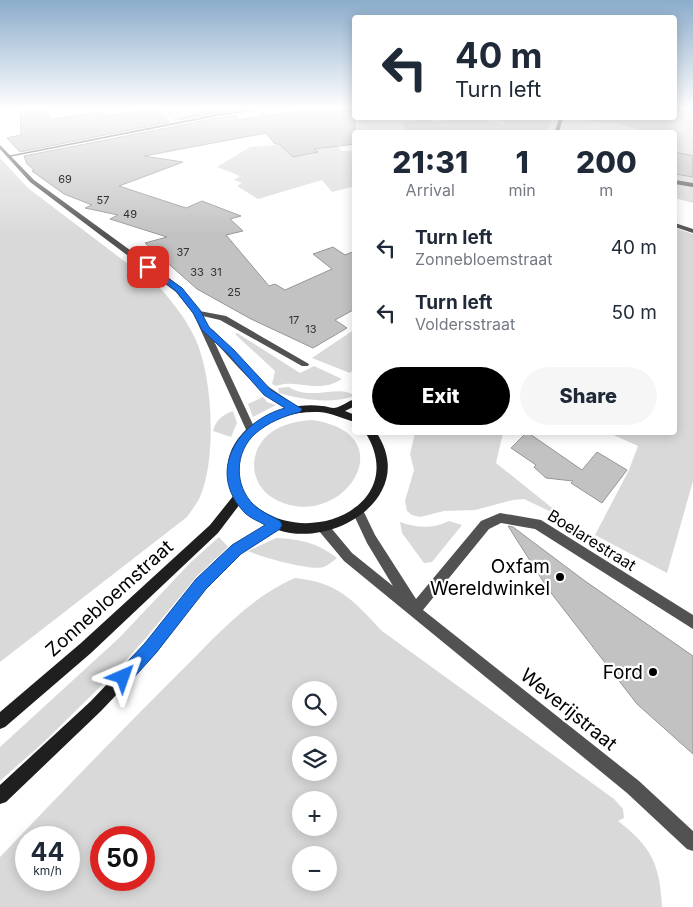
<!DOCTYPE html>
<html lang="en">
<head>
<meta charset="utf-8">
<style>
  body { margin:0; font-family:Inter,sans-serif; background:#f6f6f7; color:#1f2937; height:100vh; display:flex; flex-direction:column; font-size:19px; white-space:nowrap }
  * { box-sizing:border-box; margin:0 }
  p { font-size:16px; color:#747a83 }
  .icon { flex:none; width:28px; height:28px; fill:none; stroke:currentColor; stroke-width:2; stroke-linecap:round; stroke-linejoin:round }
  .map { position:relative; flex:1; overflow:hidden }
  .drawer { position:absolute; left:352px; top:130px; width:325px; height:305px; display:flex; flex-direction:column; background:#fff; border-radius:5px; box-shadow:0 2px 12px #0003 }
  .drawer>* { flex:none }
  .hud { position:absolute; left:352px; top:15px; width:325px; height:105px; border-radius:5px; box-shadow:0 2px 12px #0003; background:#fff; color:#1f2937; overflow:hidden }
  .controls { position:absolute; left:292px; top:681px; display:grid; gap:10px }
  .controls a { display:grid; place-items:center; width:45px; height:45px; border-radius:50%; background:#fff; box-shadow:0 2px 12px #0003; font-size:25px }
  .speed { position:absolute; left:15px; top:826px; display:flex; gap:10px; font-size:25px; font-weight:700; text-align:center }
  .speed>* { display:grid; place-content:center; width:65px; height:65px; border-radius:50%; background:#fff; box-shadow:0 2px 12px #0003; line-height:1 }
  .speed small { font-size:12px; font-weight:400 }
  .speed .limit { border:8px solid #d22; background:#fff; color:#111 }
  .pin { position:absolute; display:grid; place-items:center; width:42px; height:42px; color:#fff; margin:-21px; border-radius:10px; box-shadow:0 2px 8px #0006 }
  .me { position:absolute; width:55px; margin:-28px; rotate:43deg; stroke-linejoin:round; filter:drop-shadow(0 0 4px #0008) }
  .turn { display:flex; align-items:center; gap:18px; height:105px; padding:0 20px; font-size:22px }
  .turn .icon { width:65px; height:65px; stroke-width:2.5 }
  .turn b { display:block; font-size:35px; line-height:42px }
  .eta { display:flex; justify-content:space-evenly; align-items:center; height:85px; text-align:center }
  .eta b { font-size:30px; font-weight:800; line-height:35px }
  .action { display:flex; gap:10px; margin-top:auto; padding:10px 20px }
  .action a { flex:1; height:58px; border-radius:30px; background:#000; color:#fff; font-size:20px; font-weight:800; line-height:58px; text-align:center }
  .action a+a { background:#f6f6f7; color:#1f2937 }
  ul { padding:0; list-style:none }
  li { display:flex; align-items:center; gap:15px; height:65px; padding:0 20px }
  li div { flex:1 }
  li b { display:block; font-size:19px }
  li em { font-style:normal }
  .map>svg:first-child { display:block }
  .green { fill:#d9d9d9; fill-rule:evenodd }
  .building { fill:#c2c2c2; stroke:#969696 }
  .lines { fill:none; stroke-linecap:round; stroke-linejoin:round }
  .service { fill:#525252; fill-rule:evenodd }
  .minor { fill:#525252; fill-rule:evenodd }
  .tertiary { fill:#525252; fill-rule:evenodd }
  .secondary { fill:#1f1f1f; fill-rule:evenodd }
  .route { fill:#1a73e8; stroke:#114b97 }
  .poi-dot { fill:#000; stroke:#fff; stroke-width:2 }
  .labels { text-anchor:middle; stroke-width:4.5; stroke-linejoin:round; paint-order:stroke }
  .far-number-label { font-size:11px; fill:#303030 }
  .street-label { font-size:16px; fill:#000; stroke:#fff }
  .near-poi-label { font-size:19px; fill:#000; stroke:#fff; text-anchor:end }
  .near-street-label { font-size:19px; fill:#000; stroke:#fff }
</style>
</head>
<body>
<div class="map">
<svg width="693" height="907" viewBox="0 0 693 907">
  <rect width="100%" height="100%" fill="#fff"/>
  <path class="green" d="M 158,108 L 259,108 L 174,121 Z
    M 675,108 L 693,108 L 693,203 L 675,198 L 675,132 L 647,132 L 608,121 L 605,123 L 574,118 L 675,118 Z
    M 429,118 L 433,122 L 451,120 L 454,118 L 481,118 L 490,122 L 506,125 L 502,119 L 506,118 L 538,119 L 538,118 L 552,118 L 547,132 L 403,132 L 408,131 L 401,123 Z
    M 329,136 L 342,151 L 355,151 L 355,186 L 332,192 L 322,180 L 258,199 L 237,186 L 242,183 L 234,180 L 240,176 L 217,167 L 250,147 L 286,144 Z
    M 0,158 L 28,188 L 161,289 C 173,303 186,319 194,336 C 213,374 217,458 200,497 C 197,504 191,511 187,517 L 0,662 Z
    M 675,228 L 693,234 L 693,481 L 667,573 L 595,535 L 629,470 L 638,446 L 609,433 L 675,432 Z
    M 355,329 L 355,368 L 350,373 L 312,358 Z
    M 237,333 L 300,373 L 314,366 L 342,379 C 317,395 298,378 276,386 L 272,384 L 275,371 L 235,334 Z
    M 289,387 C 311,402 339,383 355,396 C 331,404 303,400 279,393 L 278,388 Z
    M 263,397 L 267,402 L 276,405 L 253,417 L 248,404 Z
    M 233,411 L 237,423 L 231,437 L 213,431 C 216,420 222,415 233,411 Z
    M 312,420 C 410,434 339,537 273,498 C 249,483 248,452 269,434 C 282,424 296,421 312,420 Z
    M 415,433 L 503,433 L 496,463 L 566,519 L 524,499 L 513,500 L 475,510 L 444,511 L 420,517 L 412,515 L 407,511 L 405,501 L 414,470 L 410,454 Z
    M 449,521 L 462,525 L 432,562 L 424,563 L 402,533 L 400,522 C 417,528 433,529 449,521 Z
    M 219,537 L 228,547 L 197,576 L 146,638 L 111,676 L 44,742 L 0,781 L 0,747 L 119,638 L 191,562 Z
    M 276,538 C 300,539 318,543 337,558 C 333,561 328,565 324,567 C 311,571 261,557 248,551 Z
    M 295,578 C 338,582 354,601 382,631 L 614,799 L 623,809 L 624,818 L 618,821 C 652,847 660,865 662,907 L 0,907 L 0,857 C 59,795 118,734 178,674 C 214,639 248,598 295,578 ZM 301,690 L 329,690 L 329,718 L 301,718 ZM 301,745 L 329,745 L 329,772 L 301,772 ZM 301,800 L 329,800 L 329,828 L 301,828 ZM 26,838 L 69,838 L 69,880 L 26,880 ZM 101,838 L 144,838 L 144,880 L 101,880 ZM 301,855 L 329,855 L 329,882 L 301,882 Z"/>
  <path class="building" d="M 158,108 L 170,122 L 20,152 L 7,138 L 21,135 L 20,112 L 48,109 L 50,119 L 102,112 L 105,116 Z
    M 214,108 L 228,108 L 230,110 L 178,120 Z
    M 319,108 L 355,108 L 355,144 L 314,149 L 318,152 L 293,157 L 279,144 L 275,144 L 266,133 L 144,156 L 183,162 L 119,186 L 186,208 L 202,201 L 241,216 L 230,219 L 243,231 L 226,235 L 269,286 L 275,284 L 285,290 L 332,269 L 313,254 L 333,247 L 345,255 L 355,251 L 355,309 L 335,320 L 347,328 L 313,348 L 251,319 L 197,289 L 145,243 L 167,237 L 110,219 L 118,215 L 85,208 L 92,205 L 64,194 L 32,171 L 34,170 L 27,164 L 24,156 L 218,118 L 235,115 L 239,120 L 260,116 L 264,112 L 268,115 Z
    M 675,152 L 693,156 L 693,177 L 675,174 Z
    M 527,432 L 582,470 L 597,452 L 627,470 L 602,503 L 571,483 L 573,481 L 546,478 L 534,467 L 536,465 L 511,448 Z
    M 508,526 L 513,527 L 585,581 L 693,656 L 693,754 L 637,704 L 548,589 Z"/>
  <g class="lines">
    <path class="service" d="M 675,180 L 693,183 L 693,187 L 675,184 Z
      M 675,223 L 693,229 L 693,233 L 675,227 Z"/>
    <path class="minor" d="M 261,108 L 271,108 L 218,116 L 9,157 L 7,156 L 218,114 Z
      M 194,310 L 226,316 L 309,364 L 308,366 L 302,366 L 220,320 L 194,314 Z
      M 358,506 L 362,508 L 375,535 L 416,599 L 481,521 L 500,513 L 541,520 L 693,615 L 693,629 L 535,529 L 501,523 L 489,529 L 423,610 L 639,781 L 693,831 L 693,851 L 687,849 L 627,793 L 344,561 L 319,531 L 317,527 L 319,523 L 323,522 L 327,523 L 352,553 L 393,586 L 367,543 L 352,511 L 354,508 Z"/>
    <path class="tertiary" d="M 0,145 L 34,180 L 182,288 L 201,312 L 209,330 L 213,330 L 263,383 L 301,409 L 299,411 C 278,416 229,356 214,341 L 256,431 L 254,434 L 248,434 L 193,313 L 176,292 L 30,182 L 0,149 Z"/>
    <path class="secondary" d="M 559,118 L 563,118 L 559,132 L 555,132 Z
      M 355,399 L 355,406 L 345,411 L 355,415 L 355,422 C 343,419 332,413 319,412 C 278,410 227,435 240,484 C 243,495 251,504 261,510 C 317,547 409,501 365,432 L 376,432 C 419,495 335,549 278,530 L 240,554 L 205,588 L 156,653 L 101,711 L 6,802 L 0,804 L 0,785 L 91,701 L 146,643 L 197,580 L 232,546 L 267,525 L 250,515 L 240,504 L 218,533 L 91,653 L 5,727 L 0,729 L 0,712 L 81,643 L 210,525 L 234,495 C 211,447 255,412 299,406 C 307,405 315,405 322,406 C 326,406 330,408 334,408 C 341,407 348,401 355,399 Z"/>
  </g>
  <linearGradient id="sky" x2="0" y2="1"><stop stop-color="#8baccb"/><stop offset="0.46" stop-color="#fff"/><stop offset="1" stop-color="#fff" stop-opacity="0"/></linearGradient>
  <rect width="693" height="235" fill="url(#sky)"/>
  <path class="route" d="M 145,265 L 150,265 L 182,288 L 200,310 L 209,327 L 234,350 L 271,390 L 302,409 L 300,412 C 284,416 269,422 256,433 C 234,452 234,486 254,505 C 261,512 272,516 280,521 L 282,525 L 280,529 L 241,554 L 206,589 L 156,653 L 129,683 L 123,685 L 118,683 L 115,677 L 118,672 L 145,643 L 196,579 L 232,545 L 265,525 C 258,521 250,518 245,513 C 205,472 238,421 285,408 L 264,395 L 228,354 L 202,330 L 193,313 L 176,291 L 145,268 Z"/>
  <g class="poi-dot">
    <circle cx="560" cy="577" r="5"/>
    <circle cx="653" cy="672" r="5"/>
  </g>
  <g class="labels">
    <g class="far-number-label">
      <text x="65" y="183">69</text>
      <text x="103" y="204">57</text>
      <text x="130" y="218">49</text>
      <text x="183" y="256">37</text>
      <text x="197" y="276">33</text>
      <text x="216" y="276">31</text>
      <text x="234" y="296">25</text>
      <text x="294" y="324">17</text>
      <text x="311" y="333">13</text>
    </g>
    <g class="street-label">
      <text transform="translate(592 540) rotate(32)" y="6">Boelarestraat</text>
    </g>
    <g class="near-poi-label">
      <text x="550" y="573">Oxfam<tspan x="550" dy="22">Wereldwinkel</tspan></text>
      <text x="643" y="679">Ford</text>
    </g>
    <g class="near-street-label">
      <text transform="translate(109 598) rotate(-42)" y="7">Zonnebloemstraat</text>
      <text transform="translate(569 709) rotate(39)" y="7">Weverijstraat</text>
    </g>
  </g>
</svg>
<div class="controls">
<a><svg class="icon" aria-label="search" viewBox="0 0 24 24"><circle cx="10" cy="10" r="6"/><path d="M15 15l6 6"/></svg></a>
<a><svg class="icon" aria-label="layers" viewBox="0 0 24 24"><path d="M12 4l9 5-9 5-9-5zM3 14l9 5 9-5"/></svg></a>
<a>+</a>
<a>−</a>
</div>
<div class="speed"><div>44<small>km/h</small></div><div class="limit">50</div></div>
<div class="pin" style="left:148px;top:267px;background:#d93025"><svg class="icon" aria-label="arrive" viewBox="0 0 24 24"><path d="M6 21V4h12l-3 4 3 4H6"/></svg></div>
<svg class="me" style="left:123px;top:677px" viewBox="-20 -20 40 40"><path d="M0-17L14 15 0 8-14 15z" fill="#1a73e8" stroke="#fff" stroke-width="4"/></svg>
<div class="hud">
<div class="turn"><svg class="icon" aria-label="left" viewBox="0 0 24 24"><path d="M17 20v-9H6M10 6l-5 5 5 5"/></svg><div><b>40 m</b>Turn left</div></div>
</div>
<section class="drawer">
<div class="eta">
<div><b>21:31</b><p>Arrival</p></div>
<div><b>1</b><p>min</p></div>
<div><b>200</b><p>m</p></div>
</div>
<ul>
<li><svg class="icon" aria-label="left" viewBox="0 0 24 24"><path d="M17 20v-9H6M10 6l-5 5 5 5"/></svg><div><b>Turn left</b><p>Zonnebloemstraat</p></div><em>40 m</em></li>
<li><svg class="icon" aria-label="left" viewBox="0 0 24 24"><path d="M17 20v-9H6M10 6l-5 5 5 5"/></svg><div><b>Turn left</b><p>Voldersstraat</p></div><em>50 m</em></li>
</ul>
<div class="action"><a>Exit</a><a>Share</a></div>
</section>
</div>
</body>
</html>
